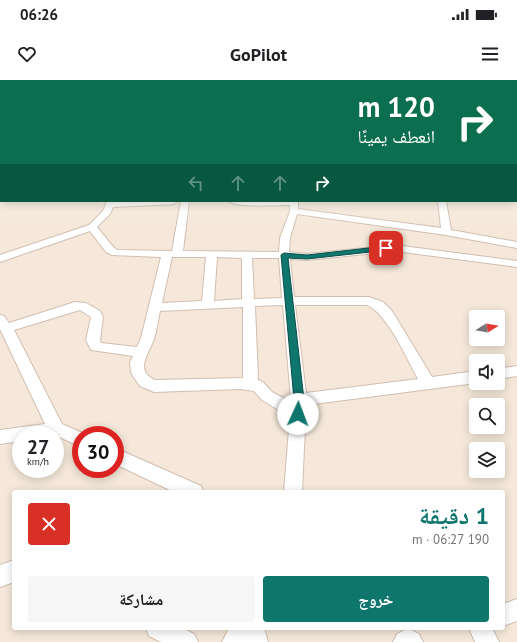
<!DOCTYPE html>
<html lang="ar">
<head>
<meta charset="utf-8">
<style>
  body { margin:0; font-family:"PT Sans","Noto Naskh Arabic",sans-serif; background:#f6f6f6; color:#202124; direction:rtl; height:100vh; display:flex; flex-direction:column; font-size:15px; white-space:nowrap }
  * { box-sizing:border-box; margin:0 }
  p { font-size:13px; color:#757577 }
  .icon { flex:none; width:22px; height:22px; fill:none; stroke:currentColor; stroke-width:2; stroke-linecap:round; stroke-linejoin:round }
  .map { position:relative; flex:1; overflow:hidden; direction:ltr }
  .panel { position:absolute; left:12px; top:410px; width:493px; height:140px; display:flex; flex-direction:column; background:#fff; border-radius:4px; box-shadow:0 2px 10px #0003; direction:rtl }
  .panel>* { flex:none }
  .guide { position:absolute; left:0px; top:0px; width:517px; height:122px; box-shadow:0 2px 10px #0003; direction:rtl; background:#0b6e4f; color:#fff; overflow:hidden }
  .needle { width:26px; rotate:79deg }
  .controls { position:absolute; left:469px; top:230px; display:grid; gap:8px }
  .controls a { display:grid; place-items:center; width:36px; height:36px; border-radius:4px; background:#fff; box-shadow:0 2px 10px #0003; font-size:20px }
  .speed { position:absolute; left:12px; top:346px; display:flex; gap:8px; font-size:20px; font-weight:700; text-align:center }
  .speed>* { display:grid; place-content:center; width:52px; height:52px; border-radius:50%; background:#fff; box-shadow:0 2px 10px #0003; line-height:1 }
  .speed small { font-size:10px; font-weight:400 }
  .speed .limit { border:6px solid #d22; background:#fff; color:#111 }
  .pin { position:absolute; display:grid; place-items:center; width:34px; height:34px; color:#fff; margin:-17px; border-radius:8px; box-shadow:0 2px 6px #0006 }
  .me { position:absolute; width:44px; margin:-22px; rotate:2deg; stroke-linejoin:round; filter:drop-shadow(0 0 3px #0008) }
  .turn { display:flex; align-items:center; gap:14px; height:84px; padding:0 16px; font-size:18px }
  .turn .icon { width:52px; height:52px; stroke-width:2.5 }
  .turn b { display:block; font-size:28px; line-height:34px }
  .lanes { display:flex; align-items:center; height:38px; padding:0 16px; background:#0003; justify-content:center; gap:20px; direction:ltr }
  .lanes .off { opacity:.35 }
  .round { display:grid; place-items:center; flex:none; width:42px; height:42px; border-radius:4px; background:#f6f6f6 }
  .head { display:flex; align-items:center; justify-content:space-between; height:68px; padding:0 16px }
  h1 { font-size:24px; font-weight:700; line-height:30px; color:#0f766e }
  .primary-button { display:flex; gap:8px; margin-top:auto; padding:8px 16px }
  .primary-button a { flex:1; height:46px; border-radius:4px; background:#0f766e; color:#fff; font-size:16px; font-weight:700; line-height:46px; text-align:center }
  .primary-button a+a { background:#f6f6f6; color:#202124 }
  .status { display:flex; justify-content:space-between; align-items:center; height:28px; padding:0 20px; background:#fff; direction:ltr }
  .status svg { height:11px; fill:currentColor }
  header { display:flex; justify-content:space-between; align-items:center; height:52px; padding:0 16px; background:#fff; font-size:18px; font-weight:700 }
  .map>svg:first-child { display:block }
  .residential { fill:#f5e8da; fill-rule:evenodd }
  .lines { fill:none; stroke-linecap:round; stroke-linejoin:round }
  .minor-casing { stroke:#d1beb0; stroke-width:2 }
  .tertiary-casing { stroke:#d1beb0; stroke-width:2 }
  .trunk-casing { stroke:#dad1cd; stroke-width:2 }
  .minor { fill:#fff; fill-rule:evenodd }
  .tertiary { fill:#fff; fill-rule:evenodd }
  .trunk { fill:#f9c8a4; fill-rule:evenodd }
  .route { fill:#0f766e; stroke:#0a4d48 }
</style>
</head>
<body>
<div class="status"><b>06:26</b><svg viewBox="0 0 49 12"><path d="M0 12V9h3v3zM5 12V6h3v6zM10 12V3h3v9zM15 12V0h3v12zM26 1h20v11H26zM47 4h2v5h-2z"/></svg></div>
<header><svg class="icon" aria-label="menu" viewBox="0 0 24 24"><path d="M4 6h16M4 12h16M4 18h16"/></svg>GoPilot<svg class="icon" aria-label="heart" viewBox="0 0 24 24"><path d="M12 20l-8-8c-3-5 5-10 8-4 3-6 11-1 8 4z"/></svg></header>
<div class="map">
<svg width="517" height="562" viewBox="0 0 517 562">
  <rect width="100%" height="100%" fill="#fdf6ec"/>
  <path class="residential" d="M 0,69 L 1,121 L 516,121 L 517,69 L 517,562 L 0,562 ZM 476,237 L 498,237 L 498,259 L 476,259 ZM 476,281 L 498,281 L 498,303 L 476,303 ZM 476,325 L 498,325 L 498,347 L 476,347 ZM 21,355 L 55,355 L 55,389 L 21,389 ZM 81,355 L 115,355 L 115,389 L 81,389 ZM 476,369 L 498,369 L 498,391 L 476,391 ZM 14,412 L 503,412 L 503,548 L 14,548 Z"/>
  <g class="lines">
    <defs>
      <path id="minor" d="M 516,69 L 517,69 L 517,71 L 516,71 Z
        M 516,90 L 517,90 L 517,94 L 516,94 Z
        M 107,121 L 178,121 L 174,124 L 113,127 L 110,134 L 97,147 L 114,168 L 118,170 L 172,171 L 181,121 L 189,121 L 183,171 L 279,172 L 280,158 L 290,131 L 290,125 C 278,125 236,128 229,121 L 298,121 L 298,129 L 441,148 L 438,121 L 446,121 L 451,150 L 517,162 L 517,168 L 446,155 L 297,134 L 290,158 L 289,172 L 307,174 L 395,165 L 517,181 L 517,187 L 395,171 L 307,180 L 290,179 L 294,217 L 369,217 L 383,222 L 392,231 L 432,297 L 476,291 L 476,303 L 306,325 L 302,412 L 284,412 L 290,337 L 262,320 L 254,311 L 240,309 L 154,312 L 140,306 L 133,296 L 131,292 L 130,282 L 133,276 L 91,270 L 86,260 L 91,237 L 80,230 L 14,250 L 62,344 L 87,355 L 81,355 L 81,367 L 55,355 L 21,355 L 21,361 L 0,364 L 0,350 L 45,344 L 0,249 L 0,235 L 4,236 L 9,243 L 75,222 L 86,223 L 100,231 L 103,237 L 100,260 L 101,263 L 137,267 L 141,258 L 161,177 L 112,175 L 106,172 L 90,151 L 0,182 L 0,175 L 89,145 L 103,131 ZM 172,177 L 206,177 L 202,221 L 162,223 ZM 217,177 L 242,178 L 242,219 L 214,221 ZM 252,178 L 279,178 L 282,218 L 254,219 ZM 283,225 L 291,320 L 291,322 L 272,312 L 263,302 L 258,300 L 255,226 ZM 295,225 L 367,225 C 387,233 407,279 418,299 L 306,313 ZM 243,227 L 243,298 L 155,300 C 134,291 149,273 154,259 C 157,250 158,240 160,231 Z
        M 517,286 L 517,296 L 498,299 L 498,289 Z
        M 115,368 L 201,406 L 203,412 L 174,412 L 115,384 Z
        M 14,480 L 14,502 L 0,507 L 0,485 Z
        M 517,519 L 517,541 L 503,546 L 503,524 Z
        M 146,548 L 182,548 L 194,554 L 198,562 L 161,562 L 149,556 Z
        M 229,548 L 264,548 L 268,562 L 222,562 Z
        M 469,548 L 492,548 L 499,562 L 475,562 Z
        M 405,550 L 411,550 L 419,554 L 423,562 L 393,562 L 397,554 Z"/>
      <path id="tertiary" d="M 0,79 L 1,79 L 1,85 L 0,85 Z
        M 0,101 L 1,101 L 1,107 L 0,107 Z"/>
      <path id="trunk" d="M 0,89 L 1,89 L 1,97 L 0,97 Z"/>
    </defs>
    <use href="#minor" class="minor-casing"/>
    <use href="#tertiary" class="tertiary-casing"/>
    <use href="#trunk" class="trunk-casing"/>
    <use href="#minor" class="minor"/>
    <use href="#tertiary" class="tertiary"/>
    <use href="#trunk" class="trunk"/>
  </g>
  <linearGradient id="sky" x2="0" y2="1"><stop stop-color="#97c7e8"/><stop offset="0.47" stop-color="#fefbf6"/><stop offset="1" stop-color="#fefbf6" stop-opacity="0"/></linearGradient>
  <rect width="517" height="147" fill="url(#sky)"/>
  <path class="route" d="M 386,166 L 389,168 L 388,170 L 307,179 L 288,178 L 304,320 L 301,337 L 298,338 L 294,337 L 293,334 L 294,320 L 281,175 L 284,173 L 307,175 Z"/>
</svg>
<div class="controls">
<a><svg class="needle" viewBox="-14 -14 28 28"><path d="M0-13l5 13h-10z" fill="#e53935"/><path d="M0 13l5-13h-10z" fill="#757577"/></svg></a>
<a><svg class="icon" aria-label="sound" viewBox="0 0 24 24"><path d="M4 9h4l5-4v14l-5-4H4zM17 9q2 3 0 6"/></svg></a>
<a><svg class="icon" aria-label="search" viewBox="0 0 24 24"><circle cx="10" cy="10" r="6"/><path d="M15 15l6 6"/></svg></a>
<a><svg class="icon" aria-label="layers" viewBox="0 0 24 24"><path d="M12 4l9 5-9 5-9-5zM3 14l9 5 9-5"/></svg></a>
</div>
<div class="speed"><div>27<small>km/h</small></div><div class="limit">30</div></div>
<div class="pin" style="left:386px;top:168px;background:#d93025"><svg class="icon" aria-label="arrive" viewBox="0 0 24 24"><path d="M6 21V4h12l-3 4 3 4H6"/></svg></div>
<svg class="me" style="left:298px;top:334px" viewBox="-20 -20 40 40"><circle r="19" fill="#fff"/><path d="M0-13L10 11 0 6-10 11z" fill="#0f766e"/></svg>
<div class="guide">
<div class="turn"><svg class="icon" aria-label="right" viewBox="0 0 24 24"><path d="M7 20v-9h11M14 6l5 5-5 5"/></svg><div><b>120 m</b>انعطف يمينًا</div></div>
<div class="lanes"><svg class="icon off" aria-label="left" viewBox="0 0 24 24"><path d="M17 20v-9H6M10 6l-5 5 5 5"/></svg><svg class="icon off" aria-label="ahead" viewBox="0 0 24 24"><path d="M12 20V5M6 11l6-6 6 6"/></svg><svg class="icon off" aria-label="ahead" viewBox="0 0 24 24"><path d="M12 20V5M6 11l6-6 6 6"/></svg><svg class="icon" aria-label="right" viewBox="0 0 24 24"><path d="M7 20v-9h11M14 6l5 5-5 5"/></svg></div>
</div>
<section class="panel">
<div class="head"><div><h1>1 دقيقة</h1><p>190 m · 06:27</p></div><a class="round" style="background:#d93025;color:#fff"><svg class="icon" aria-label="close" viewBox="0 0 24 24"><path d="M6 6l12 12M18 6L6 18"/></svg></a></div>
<div class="primary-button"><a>خروج</a><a>مشاركة</a></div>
</section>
</div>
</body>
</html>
